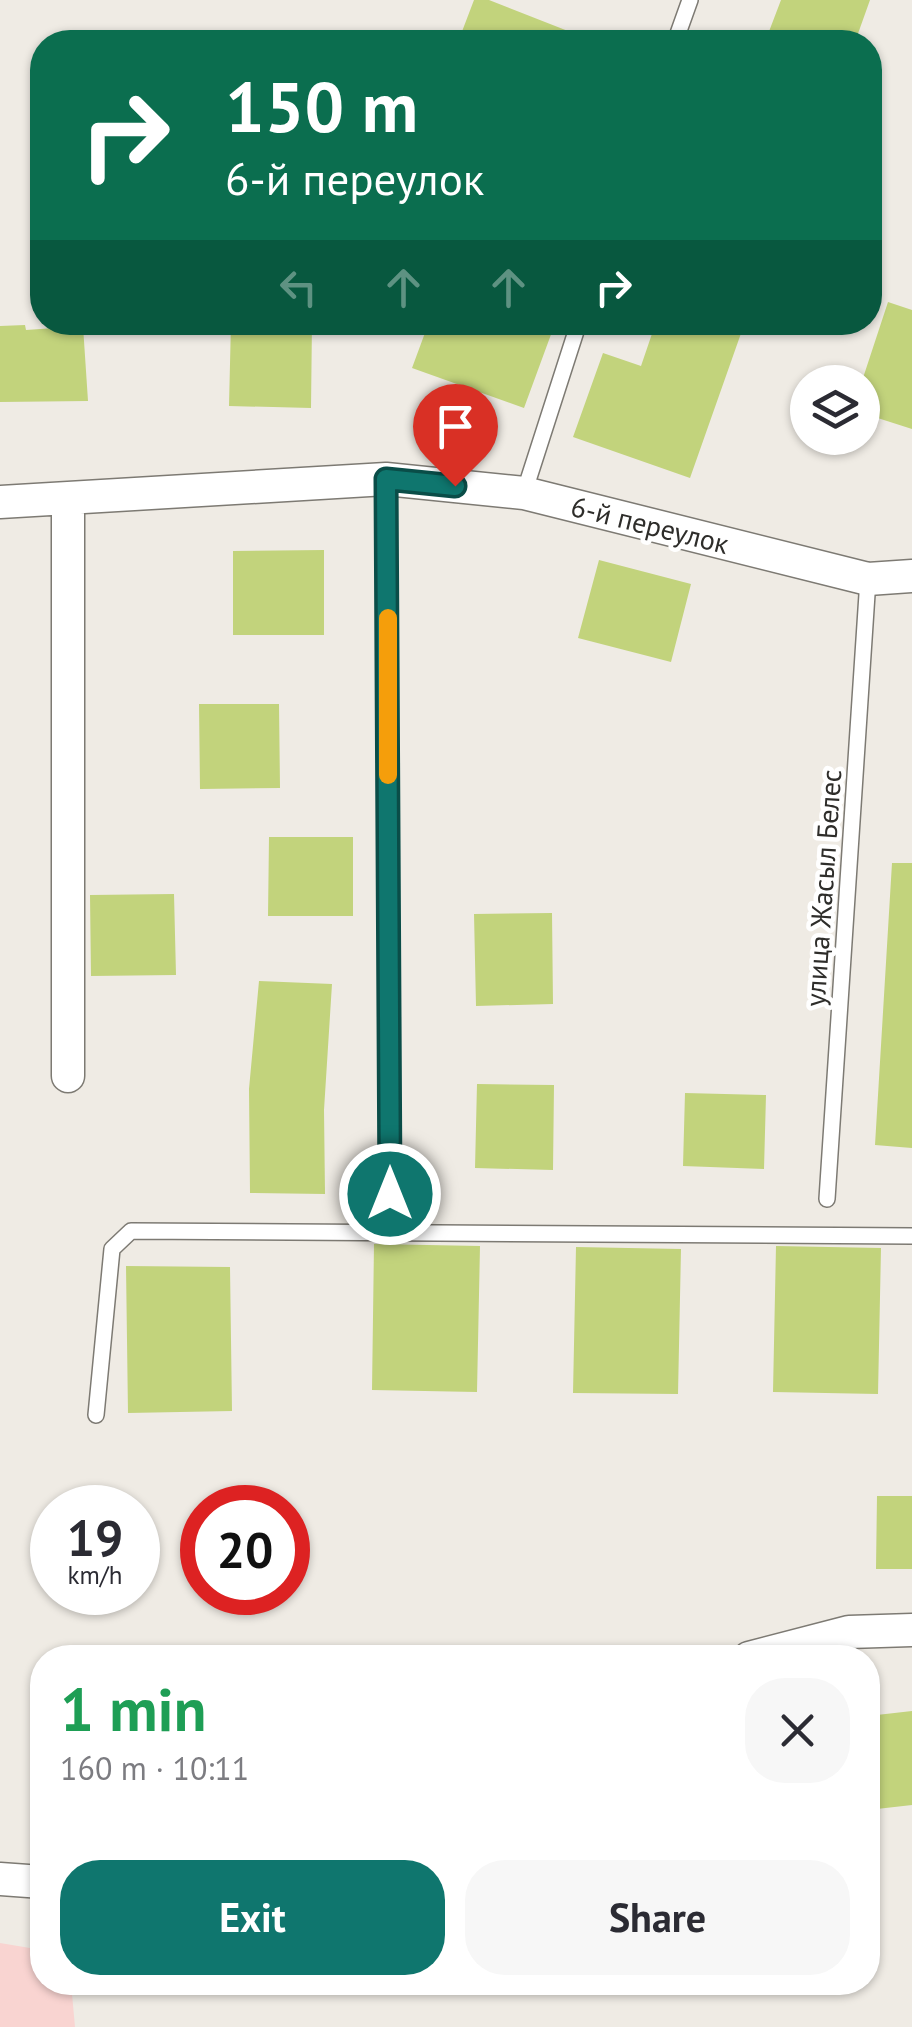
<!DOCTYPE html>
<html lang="en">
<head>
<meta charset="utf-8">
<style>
  body { margin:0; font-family:"PT Sans",sans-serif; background:#f7f7f7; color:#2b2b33; height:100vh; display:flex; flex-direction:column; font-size:38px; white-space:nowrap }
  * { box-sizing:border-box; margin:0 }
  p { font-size:32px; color:#7c7c81 }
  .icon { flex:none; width:55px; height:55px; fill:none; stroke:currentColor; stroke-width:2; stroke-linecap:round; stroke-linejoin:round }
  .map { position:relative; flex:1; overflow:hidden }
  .side { position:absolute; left:30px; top:1645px; width:850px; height:350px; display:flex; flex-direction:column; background:#fff; border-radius:40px; box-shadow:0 2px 8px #0004 }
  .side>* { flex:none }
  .hud { position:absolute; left:30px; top:30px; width:852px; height:305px; border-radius:40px; box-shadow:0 2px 8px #0004; background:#0b6e4f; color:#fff; overflow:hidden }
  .buttons { position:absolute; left:790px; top:365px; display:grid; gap:20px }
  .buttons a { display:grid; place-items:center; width:90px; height:90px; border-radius:50%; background:#fff; box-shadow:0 2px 8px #0004; font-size:50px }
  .speed { position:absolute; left:30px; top:1485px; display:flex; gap:20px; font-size:50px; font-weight:700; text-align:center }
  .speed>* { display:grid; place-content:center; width:130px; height:130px; border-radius:50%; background:#fff; box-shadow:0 2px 8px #0004; line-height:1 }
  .speed small { font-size:25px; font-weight:400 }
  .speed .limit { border:15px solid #d22; background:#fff; color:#111 }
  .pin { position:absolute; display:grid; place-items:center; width:85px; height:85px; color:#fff; margin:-102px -42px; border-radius:50% 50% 50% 0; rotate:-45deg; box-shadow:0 0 10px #0007 }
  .pin .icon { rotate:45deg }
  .me { position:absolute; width:110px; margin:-55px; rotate:0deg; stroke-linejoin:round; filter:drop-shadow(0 0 8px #0008) }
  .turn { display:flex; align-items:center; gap:35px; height:210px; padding:0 30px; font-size:45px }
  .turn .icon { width:130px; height:130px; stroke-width:2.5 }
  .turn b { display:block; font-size:70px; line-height:85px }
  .lanes { display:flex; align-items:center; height:95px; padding:0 30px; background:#0003; justify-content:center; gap:50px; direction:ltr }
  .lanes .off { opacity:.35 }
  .round { display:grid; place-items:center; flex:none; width:105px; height:105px; border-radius:40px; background:#f7f7f7 }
  .overview { display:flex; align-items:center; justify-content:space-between; height:170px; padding:0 30px }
  h1 { font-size:60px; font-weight:700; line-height:75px; color:#1e9e55 }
  .primary-button { display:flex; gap:20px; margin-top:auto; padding:20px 30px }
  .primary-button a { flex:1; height:115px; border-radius:40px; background:#0f766e; color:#fff; font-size:40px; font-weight:700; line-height:115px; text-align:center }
  .primary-button a+a { background:#f7f7f7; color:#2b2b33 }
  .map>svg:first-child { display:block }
  .green { fill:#f9d4d1 }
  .building { fill:#c2d37c }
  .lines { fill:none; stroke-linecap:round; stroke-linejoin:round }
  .lane-casing { stroke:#7d7a73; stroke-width:18 }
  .street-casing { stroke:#7d7a73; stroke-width:35 }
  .lane { stroke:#fff; stroke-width:15 }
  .street { stroke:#fff; stroke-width:32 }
  .route-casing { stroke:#0a4d48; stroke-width:25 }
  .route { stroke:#0f766e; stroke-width:18 }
  .slow { stroke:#f59e0b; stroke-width:18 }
  .labels { text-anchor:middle; stroke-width:9; stroke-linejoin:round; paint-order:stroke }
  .street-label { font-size:28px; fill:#2e2d2a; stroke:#fff }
</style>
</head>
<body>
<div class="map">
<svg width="912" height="2027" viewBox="0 0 912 2027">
  <rect width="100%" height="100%" fill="#efebe4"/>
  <path class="green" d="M 0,1943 L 42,1950 L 42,1982 L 71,1983 L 75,2027 L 0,2027 Z"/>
  <path class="building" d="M 474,0 L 489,0 L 596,42 L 458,42 Z
    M 781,0 L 870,0 L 855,42 L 765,42 Z
    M 888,302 L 912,310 L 912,429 L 862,413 L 862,381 Z
    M 231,322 L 312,322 L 311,408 L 229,406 Z
    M 429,322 L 536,322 L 553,329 L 524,408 L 412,368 Z
    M 656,322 L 745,322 L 690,478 L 573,437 L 603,353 L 641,366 Z
    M 25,325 L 26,330 L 83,326 L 88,401 L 0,402 L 0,326 Z
    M 324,550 L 324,635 L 233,635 L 233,551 Z
    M 599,560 L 691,584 L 671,662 L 578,638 Z
    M 199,704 L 279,704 L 280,788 L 200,789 Z
    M 269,837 L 353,837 L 353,916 L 268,916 Z
    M 892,863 L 912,863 L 912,1148 L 875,1145 Z
    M 174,894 L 176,975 L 91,976 L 90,895 Z
    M 552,913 L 553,1004 L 476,1006 L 474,914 Z
    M 259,981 L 332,984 L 324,1110 L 325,1194 L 250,1193 L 249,1089 Z
    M 477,1084 L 554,1085 L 553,1170 L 475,1168 Z
    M 685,1093 L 766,1095 L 764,1169 L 683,1166 Z
    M 374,1244 L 480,1246 L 477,1392 L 372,1390 Z
    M 776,1246 L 881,1248 L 878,1394 L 773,1392 Z
    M 576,1247 L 681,1249 L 678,1394 L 573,1393 Z
    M 126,1266 L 230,1267 L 232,1411 L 128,1413 Z
    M 877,1496 L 912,1496 L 912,1569 L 876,1569 Z
    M 912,1711 L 912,1805 L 868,1810 L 868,1716 Z"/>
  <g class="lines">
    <defs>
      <path id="lane" d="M 675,42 L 690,0
        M 386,479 L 390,1194
        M 524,493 L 579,322
        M 827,1199 L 868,579
        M 96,1415 L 112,1249 L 131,1231 L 912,1236"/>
      <path id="street" d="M 68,498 L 68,1076
        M 0,502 L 386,479 L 524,493 L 868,579 L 912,576
        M 749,1658 L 849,1632 L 912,1630
        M 0,1879 L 42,1882"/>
    </defs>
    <use href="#lane" class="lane-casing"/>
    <use href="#street" class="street-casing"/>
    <use href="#lane" class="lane"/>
    <use href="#street" class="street"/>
  </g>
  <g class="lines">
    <defs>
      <path id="route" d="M 390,1194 L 386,479 L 455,486"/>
    </defs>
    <use href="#route" class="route-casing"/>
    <use href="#route" class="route"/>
    <path class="slow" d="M 388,618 L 388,775"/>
  </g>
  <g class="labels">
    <g class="street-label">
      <text transform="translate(650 525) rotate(14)" y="10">6-й переулок</text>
      <text transform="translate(823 888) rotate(-86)" y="10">улица Жасыл Белес</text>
    </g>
  </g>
</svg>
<div class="buttons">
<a><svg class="icon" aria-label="layers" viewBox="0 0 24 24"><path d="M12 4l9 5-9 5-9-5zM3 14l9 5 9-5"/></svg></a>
</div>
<div class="speed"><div>19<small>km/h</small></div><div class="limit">20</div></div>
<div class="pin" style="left:455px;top:486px;background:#d93025"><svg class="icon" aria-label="arrive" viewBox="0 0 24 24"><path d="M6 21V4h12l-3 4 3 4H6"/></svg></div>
<svg class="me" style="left:390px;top:1194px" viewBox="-20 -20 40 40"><circle r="17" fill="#0f766e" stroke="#fff" stroke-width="3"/><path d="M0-11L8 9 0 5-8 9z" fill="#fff"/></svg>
<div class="hud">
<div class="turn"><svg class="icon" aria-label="right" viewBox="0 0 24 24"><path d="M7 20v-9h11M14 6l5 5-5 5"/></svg><div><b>150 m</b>6-й переулок</div></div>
<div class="lanes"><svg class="icon off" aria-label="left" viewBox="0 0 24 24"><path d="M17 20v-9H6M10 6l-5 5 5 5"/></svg><svg class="icon off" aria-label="ahead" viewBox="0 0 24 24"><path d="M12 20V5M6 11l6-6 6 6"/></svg><svg class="icon off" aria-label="ahead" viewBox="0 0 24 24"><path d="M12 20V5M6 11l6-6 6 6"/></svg><svg class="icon" aria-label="right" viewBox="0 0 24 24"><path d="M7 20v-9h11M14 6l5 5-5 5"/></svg></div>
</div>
<section class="side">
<div class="overview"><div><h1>1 min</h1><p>160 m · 10:11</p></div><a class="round"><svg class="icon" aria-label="close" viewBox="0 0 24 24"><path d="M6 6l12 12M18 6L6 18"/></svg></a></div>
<div class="primary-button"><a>Exit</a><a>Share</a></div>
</section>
</div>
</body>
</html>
